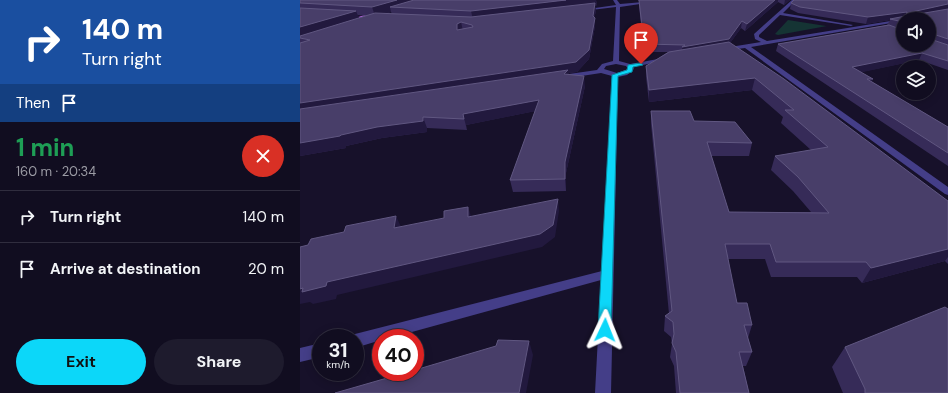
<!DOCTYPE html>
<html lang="en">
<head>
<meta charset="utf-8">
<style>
  body { margin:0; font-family:"DM Sans",sans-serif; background:#1e1b2d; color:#f1f3f6; height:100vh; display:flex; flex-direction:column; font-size:15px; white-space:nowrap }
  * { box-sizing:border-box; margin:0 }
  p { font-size:13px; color:#9c9ca5 }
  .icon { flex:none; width:22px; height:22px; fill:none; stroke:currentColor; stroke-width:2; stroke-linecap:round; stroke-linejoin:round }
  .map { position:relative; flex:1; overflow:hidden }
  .details { display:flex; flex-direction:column; background:#110d20; width:300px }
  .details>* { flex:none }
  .banner { background:#1a4fa0; color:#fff; overflow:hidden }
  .fabs { position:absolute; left:596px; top:12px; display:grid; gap:8px }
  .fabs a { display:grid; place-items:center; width:40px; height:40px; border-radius:50%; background:#110d20; box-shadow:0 2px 10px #0003,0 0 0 1px #302d3e; font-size:20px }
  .speed { position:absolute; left:12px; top:329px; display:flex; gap:8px; font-size:20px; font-weight:700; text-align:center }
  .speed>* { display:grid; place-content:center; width:52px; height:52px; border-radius:50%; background:#110d20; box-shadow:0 2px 10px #0003,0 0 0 1px #302d3e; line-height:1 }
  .speed small { font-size:10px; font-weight:400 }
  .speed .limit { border:6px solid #d22; background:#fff; color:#111 }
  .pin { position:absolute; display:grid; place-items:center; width:34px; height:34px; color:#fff; margin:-41px -17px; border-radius:50% 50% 50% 0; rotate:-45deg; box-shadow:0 0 4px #0007 }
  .pin .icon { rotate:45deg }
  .me { position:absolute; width:44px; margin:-22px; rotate:2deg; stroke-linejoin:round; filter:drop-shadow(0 0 3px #0008) }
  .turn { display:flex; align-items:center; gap:14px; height:84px; padding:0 16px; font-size:18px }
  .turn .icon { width:52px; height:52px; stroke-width:2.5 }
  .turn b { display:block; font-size:28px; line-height:34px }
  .then { display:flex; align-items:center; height:38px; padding:0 16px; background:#0003; gap:8px; font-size:15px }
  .round { display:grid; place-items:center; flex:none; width:42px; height:42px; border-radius:21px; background:#1e1b2d }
  .headline { display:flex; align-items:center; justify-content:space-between; height:68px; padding:0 16px }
  h1 { font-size:24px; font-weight:700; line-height:30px; color:#1e9e55 }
  .button { display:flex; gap:8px; margin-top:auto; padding:8px 16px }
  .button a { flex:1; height:46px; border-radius:24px; background:#0cd7f9; color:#111; font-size:16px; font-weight:700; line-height:46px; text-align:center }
  .button a+a { background:#1e1b2d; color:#f1f3f6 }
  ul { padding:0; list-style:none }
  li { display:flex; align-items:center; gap:12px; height:52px; padding:0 16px; border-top:1px solid #302d3e }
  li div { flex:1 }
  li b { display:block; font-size:15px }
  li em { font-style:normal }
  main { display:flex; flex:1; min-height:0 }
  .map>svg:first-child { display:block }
  .green { fill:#153434 }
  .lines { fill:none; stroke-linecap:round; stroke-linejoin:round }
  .minor { fill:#443e88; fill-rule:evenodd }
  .major { fill:#ca65fb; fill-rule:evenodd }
  .wall { fill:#362b58; fill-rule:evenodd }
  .shaded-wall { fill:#22193e }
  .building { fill:#483e69; stroke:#605781; fill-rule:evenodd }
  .route { fill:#0cd7f9; stroke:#088ca2 }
</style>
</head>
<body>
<main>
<section class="details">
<div class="banner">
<div class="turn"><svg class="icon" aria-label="right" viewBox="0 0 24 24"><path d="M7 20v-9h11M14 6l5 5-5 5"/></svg><div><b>140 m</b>Turn right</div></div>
<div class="then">Then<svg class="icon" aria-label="arrive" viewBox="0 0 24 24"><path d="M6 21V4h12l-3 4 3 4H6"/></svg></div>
</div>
<div class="headline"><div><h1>1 min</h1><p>160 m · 20:34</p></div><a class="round" style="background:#d93025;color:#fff"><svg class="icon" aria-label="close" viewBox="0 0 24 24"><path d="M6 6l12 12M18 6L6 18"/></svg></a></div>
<ul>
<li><svg class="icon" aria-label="right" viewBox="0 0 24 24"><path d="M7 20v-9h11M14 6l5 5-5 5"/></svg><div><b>Turn right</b></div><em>140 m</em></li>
<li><svg class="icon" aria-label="arrive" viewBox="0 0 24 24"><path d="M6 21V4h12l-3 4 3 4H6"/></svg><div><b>Arrive at destination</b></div><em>20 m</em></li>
</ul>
<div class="button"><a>Exit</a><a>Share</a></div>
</section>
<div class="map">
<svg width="648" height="393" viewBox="0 0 648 393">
  <rect width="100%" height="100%" fill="#17112a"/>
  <path class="green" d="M 488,20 L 526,26 L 527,26 L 478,35 L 475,34 Z"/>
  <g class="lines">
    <path class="minor" d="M 313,0 L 317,0 L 320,4 L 367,0 L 320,7 L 319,61 L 330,64 L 364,58 L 367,60 L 333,67 L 334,69 L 327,75 L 318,77 L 311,393 L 295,393 L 301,280 L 90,338 L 81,338 L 81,340 L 55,348 L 55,338 L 49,338 L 55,334 L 302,271 L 312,76 L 301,73 L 262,79 L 259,77 L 262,75 L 297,70 L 302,64 L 313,61 L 316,7 L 283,11 L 281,10 L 316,5 ZM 316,64 L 326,66 L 328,69 L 317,73 L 304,69 L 306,66 Z
      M 492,0 L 496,0 L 483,13 L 553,25 L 551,26 L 480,15 L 459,35 L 459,37 L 467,41 L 603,19 L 605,19 L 603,19 L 603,21 L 451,47 L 648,187 L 648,195 L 645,194 L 445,48 L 422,51 L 421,50 L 424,48 L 461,42 L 455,39 L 454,34 Z
      M 21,343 L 21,357 L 0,362 L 0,348 Z"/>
    <path class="major" d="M 76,11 L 80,12 L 48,23 L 44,22 Z"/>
  </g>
  <path class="wall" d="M 0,0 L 296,0 L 297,5 L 295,6 L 296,11 L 294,18 L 295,26 L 289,59 L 277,72 L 269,73 L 269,74 L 285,86 L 266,173 L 266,191 L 213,192 L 210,180 L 235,111 L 166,125 L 167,130 L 127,128 L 127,132 L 82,138 L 46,146 L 46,148 L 0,156 ZM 91,12 L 92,14 L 84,14 ZM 58,15 L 67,16 L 59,18 Z
    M 338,0 L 490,0 L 484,5 L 478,2 L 445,31 L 441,28 L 430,43 L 648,201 L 648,264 L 645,261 L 562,283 L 557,277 L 471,277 L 465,259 L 428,259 L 437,303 L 452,325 L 448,338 L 452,352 L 446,366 L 443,366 L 449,393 L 376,393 L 374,366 L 370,357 L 372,344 L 371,337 L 364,331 L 365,316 L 369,314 L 351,124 L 351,111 L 394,121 L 452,143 L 449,156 L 411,156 L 429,212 L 511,212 L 493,191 L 471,170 L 475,156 L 511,150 L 481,123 L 483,117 L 452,90 L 349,102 L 346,77 L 346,66 L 368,52 L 344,52 L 339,6 L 339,1 L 338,1 Z
    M 648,0 L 648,70 L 619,60 L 561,72 L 572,82 L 648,127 L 648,166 L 476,51 L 478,44 L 587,25 L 590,20 L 566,24 L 498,13 L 490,9 L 491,3 ZM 603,19 L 629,45 L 603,45 Z
    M 545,347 L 648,393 L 543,393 L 532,367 Z"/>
  <path class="shaded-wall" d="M 97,0 L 133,0 L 90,7 L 91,12 L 75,16 L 72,7 Z
    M 266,0 L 296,0 L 297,5 L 295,6 L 296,11 L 293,24 L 173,20 L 171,11 Z
    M 475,0 L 478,0 L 478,2 L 445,31 L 447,24 Z
    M 485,0 L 490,0 L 484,5 Z
    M 648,4 L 648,9 L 605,19 L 607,13 Z
    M 56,11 L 60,20 L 0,38 L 0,27 Z
    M 607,12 L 604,18 L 590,19 L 590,20 L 566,24 L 568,17 Z
    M 295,18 L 295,26 L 289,59 L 277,72 L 269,73 L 269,79 L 0,115 L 0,103 Z
    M 442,21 L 441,28 L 428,46 L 382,54 L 382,47 Z
    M 161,22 L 163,31 L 157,30 L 157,24 Z
    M 622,53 L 619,60 L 549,75 L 552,67 Z
    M 284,76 L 285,86 L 266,173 L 266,191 L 265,179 L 265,162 Z
    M 455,78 L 452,90 L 349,102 L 349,90 Z
    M 567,79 L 573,79 L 570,87 Z
    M 239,100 L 241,110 L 166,125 L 167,130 L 163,114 Z
    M 123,117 L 127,128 L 127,132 L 82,138 L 46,146 L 46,148 L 0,156 L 0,143 Z
    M 258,199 L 259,211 L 255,237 L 242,247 L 37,295 L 36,299 L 13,304 L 10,302 L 0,304 L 0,289 L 27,282 Z
    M 168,207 L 172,219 L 168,217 Z
    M 96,216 L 102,229 L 94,228 Z
    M 648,249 L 648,257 L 645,261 L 562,283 L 571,268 Z
    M 229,341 L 233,355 L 226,393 L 219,393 Z"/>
  <path class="building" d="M 0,0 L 97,0 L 72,7 L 0,3 Z
    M 114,0 L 266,0 L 171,11 L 90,7 Z
    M 339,0 L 475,0 L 447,24 L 442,21 L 429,39 L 382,47 L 385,45 L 344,44 Z
    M 494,0 L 648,0 L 648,4 L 607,13 L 619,14 L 648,9 L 648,39 L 633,34 L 629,38 L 629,19 L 603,19 L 603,22 L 590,19 L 606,16 L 607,12 L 568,17 L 500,7 L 491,3 Z
    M 295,3 L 293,16 L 295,18 L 289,50 L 276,62 L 0,103 L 0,43 L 10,40 L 0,38 L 0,36 L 75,13 L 171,17 ZM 161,22 L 172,25 L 173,27 L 157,30 L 157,24 Z
    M 0,8 L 56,11 L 0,27 Z
    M 589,25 L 603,30 L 603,45 L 629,45 L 629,38 L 630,39 L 648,45 L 648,61 L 622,53 L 552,67 L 573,79 L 567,79 L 648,127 L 648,153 L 478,44 Z
    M 429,42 L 484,79 L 648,201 L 648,249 L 571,268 L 566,262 L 476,262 L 470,244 L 425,244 L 437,303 L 447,303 L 452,325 L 444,325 L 452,352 L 439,352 L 449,393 L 380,393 L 376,352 L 372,343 L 374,334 L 373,322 L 365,316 L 372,311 L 351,111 L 390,111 L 394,121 L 435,122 L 452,143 L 407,142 L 429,212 L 529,213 L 498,177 L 475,156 L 528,147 L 485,110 L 494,110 L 455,78 L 349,90 L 346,66 L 369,52 Z
    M 268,70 L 264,74 L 284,76 L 265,162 L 265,179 L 210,180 L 239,100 L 163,114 L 164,119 L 123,117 L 123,121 L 77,127 L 41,135 L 40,136 L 0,143 L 0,109 Z
    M 258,199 L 253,225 L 240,234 L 27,282 L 26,286 L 2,292 L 3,288 L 0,289 L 0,247 L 8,245 L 11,239 L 44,232 L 46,226 L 96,216 L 94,228 L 144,218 L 144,211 L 168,207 L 168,217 Z
    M 645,307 L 648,309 L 648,393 L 565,393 L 565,389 L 545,347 Z
    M 198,340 L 229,341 L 219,393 L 35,393 L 108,372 L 115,372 L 115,370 L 196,346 Z"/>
  <path class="route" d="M 341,63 L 343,65 L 333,67 L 332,72 L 318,76 L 311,330 L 309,334 L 305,336 L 300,334 L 298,330 L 312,75 L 327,70 L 328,65 Z"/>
</svg>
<div class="fabs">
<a><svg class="icon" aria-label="sound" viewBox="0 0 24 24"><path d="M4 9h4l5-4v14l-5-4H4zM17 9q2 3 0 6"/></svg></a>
<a><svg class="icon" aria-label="layers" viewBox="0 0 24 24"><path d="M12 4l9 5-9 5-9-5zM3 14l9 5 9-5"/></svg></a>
</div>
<div class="speed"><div>31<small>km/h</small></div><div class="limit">40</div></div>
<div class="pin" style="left:341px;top:64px;background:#d93025"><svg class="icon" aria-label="arrive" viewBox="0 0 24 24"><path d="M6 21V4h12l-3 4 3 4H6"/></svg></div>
<svg class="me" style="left:305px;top:330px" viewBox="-20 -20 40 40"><path d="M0-17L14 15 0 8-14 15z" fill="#0cd7f9" stroke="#fff" stroke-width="4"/></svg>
</div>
</main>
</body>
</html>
